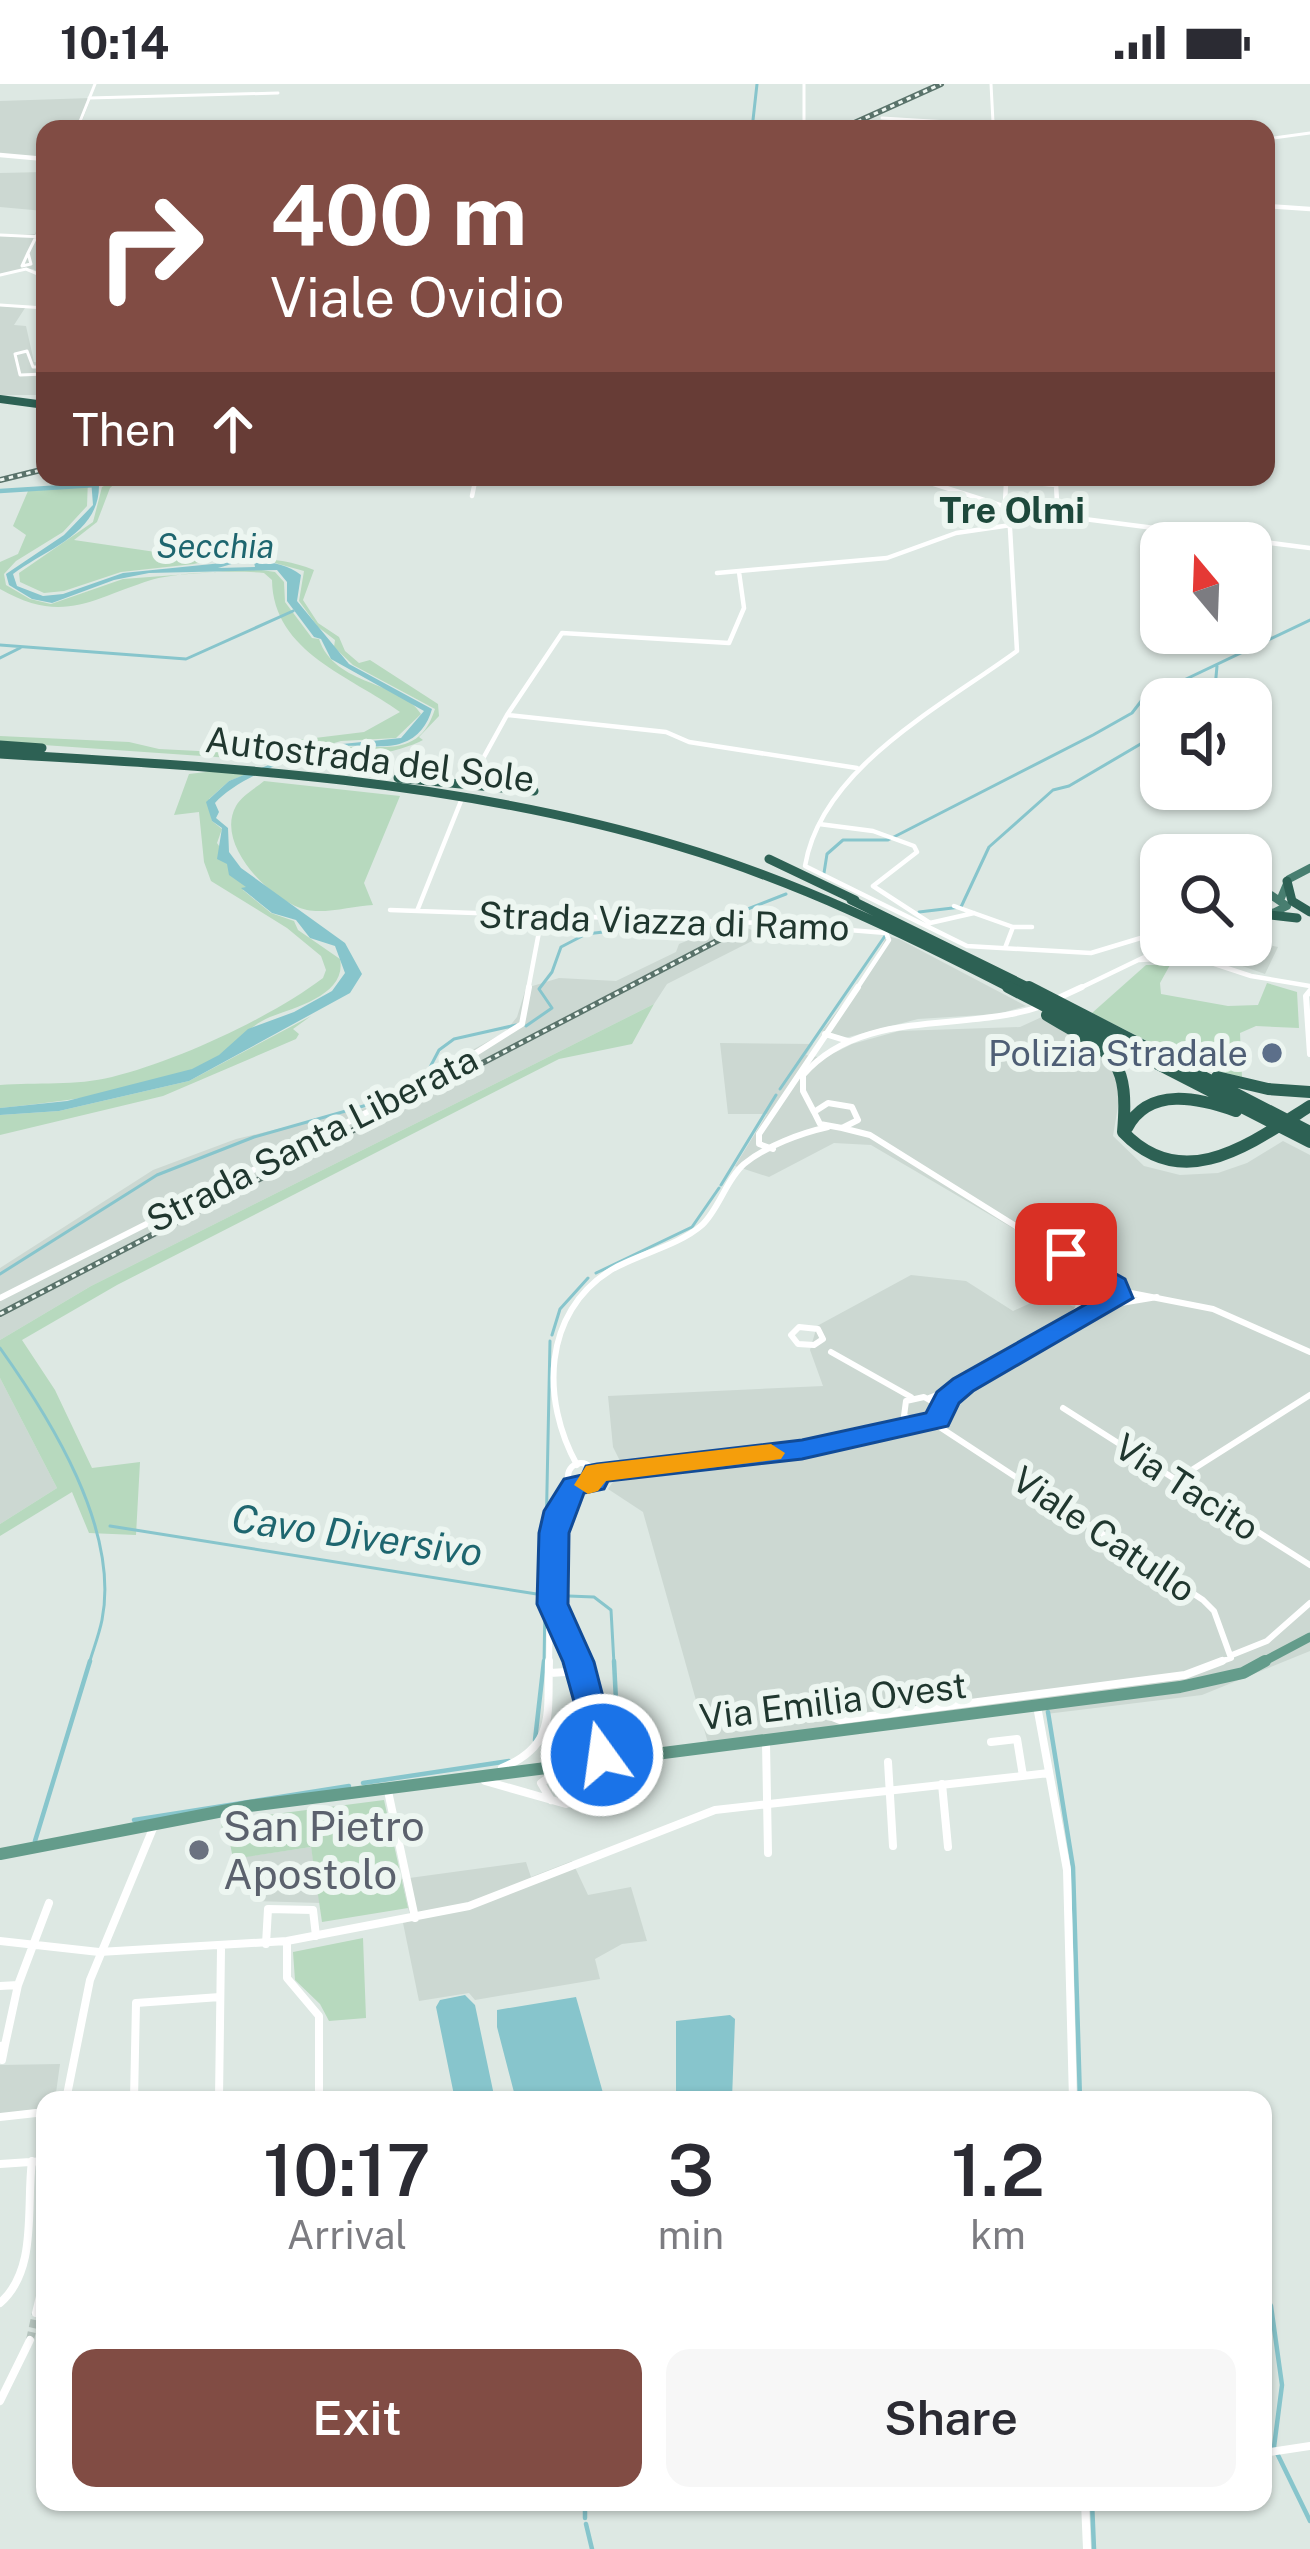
<!DOCTYPE html>
<html lang="en">
<head>
<meta charset="utf-8">
<style>
  body { margin:0; font-family:"Public Sans",sans-serif; background:#f7f7f7; color:#2b2b33; height:100vh; display:flex; flex-direction:column; font-size:45px; white-space:nowrap }
  * { box-sizing:border-box; margin:0 }
  p { font-size:39px; color:#7c7c81 }
  .icon { flex:none; width:66px; height:66px; fill:none; stroke:currentColor; stroke-width:2; stroke-linecap:round; stroke-linejoin:round }
  .map { position:relative; flex:1; overflow:hidden }
  .panel { position:absolute; left:36px; top:2007px; width:1236px; height:420px; display:flex; flex-direction:column; background:#fff; border-radius:24px; box-shadow:0 3px 9px #0004 }
  .panel>* { flex:none }
  .banner { position:absolute; left:36px; top:36px; width:1239px; height:366px; border-radius:24px; box-shadow:0 3px 9px #0004; background:#814c44; color:#fff; overflow:hidden }
  .needle { width:78px; rotate:341deg }
  .fabs { position:absolute; left:1140px; top:438px; display:grid; gap:24px }
  .fabs a { display:grid; place-items:center; width:132px; height:132px; border-radius:24px; background:#fff; box-shadow:0 3px 9px #0004; font-size:60px }
  .pin { position:absolute; display:grid; place-items:center; width:102px; height:102px; color:#fff; margin:-51px; border-radius:24px; box-shadow:0 6px 18px #0006 }
  .me { position:absolute; width:132px; margin:-66px; rotate:346deg; stroke-linejoin:round; filter:drop-shadow(0 0 9px #0008) }
  .turn { display:flex; align-items:center; gap:42px; height:252px; padding:0 36px; font-size:54px }
  .turn .icon { width:156px; height:156px; stroke-width:2.5 }
  .turn b { display:block; font-size:84px; line-height:102px }
  .then { display:flex; align-items:center; height:114px; padding:0 36px; background:#0003; gap:24px; font-size:45px }
  .eta { display:flex; justify-content:space-evenly; align-items:center; height:204px; text-align:center }
  .eta b { font-size:72px; font-weight:600; line-height:84px }
  .button { display:flex; gap:24px; margin-top:auto; padding:24px 36px }
  .button a { flex:1; height:138px; border-radius:24px; background:#814c44; color:#fff; font-size:48px; font-weight:600; line-height:138px; text-align:center }
  .button a+a { background:#f7f7f7; color:#2b2b33 }
  .status { display:flex; justify-content:space-between; align-items:center; height:84px; padding:0 60px; background:#fff; direction:ltr }
  .status svg { height:33px; fill:currentColor }
  .map>svg:first-child { display:block }
  .built { fill:#ccd8d2 }
  .green { fill:#b7d9be }
  .water { fill:#87c5cc }
  .lines { fill:none; stroke-linecap:round; stroke-linejoin:round }
  .stream-far1 { stroke:#87c5cc; stroke-width:3 }
  .stream { stroke:#87c5cc; stroke-width:4.5 }
  .canal { stroke:#87c5cc; stroke-width:4.5 }
  .tertiary-tunnel { stroke:#b7c5bf; stroke-width:8; stroke-dasharray:8 4.5; stroke-linecap:butt }
  .minor-far3 { stroke:#fff; stroke-width:3 }
  .minor-far2 { stroke:#fff; stroke-width:4.5 }
  .minor-far1 { stroke:#fff; stroke-width:6 }
  .minor { stroke:#fff; stroke-width:8 }
  .tertiary-far3 { stroke:#fff; stroke-width:3 }
  .tertiary-far2 { stroke:#fff; stroke-width:4.5 }
  .tertiary-far1 { stroke:#fff; stroke-width:6 }
  .tertiary { stroke:#fff; stroke-width:8 }
  .secondary { stroke:#fff; stroke-width:4.5 }
  .primary-far1 { stroke:#649c8b; stroke-width:9 }
  .primary { stroke:#649c8b; stroke-width:12 }
  .trunk { stroke:#487e70; stroke-width:8 }
  .motorway-far2 { stroke:#2d6154; stroke-width:8 }
  .motorway-far1 { stroke:#2d6154; stroke-width:9 }
  .motorway { stroke:#2d6154; stroke-width:12 }
  .rail-casing { stroke:#5a736b; stroke-width:6 }
  .rail { stroke:#edf6f1; stroke-width:3; stroke-dasharray:4.5; stroke-linecap:butt }
  .route { fill:#1a73e8; stroke:#114b97; stroke-width:3 }
  .slow { fill:#f59e0b }
  .service-dot { fill:#5c6f8a; stroke:#edf6f1; stroke-width:4.5 }
  .worship-dot { fill:#6b7280; stroke:#edf6f1; stroke-width:4.5 }
  .labels { text-anchor:middle; stroke-width:12; stroke-linejoin:round; paint-order:stroke }
  .far-water-label { font-size:33px; font-style:italic; fill:#1e666f; stroke:#edf6f1 }
  .far-quarter-label { font-size:36px; font-weight:bold; fill:#1d483b; stroke:#edf6f1 }
  .street-label { font-size:36px; fill:#20372f; stroke:#edf6f1 }
  .service-label { font-size:36px; fill:#4e5e75; stroke:#edf6f1; text-anchor:end }
  .water-label { font-size:39px; font-style:italic; fill:#1e666f; stroke:#edf6f1 }
  .near-worship-label { font-size:42px; fill:#5b616d; stroke:#edf6f1; text-anchor:start }
</style>
</head>
<body>
<div class="status"><b>10:14</b><svg viewBox="0 0 49 12"><path d="M0 12V9h3v3zM5 12V6h3v6zM10 12V3h3v9zM15 12V0h3v12zM26 1h20v11H26zM47 4h2v5h-2z"/></svg></div>
<div class="map">
<svg width="1310" height="2465" viewBox="0 0 1310 2465">
  <rect width="100%" height="100%" fill="#dde8e3"/>
  <path class="built" d="M 91,14 L 79,45 L 45,45 L 45,67 L 36,75 L 0,72 L 0,17 Z
    M 45,88 L 45,201 L 39,196 L 43,191 L 33,185 L 0,190 L 0,151 L 35,150 L 44,127 L 0,123 L 0,89 Z
    M 0,222 L 25,224 L 14,241 L 26,242 L 34,278 L 45,279 L 45,311 L 0,311 Z
    M 722,841 L 740,841 L 759,849 L 752,857 L 667,900 L 654,920 L 91,1202 L 0,1256 L 0,1184 L 153,1086 L 236,1055 L 369,1023 L 505,948 L 517,933 L 526,904 L 559,894 L 616,897 L 676,868 L 679,860 L 689,856 L 686,852 Z
    M 887,852 L 899,855 L 1026,922 L 998,930 L 918,935 L 841,955 L 830,953 L 822,947 L 866,891 Z
    M 1251,857 L 1278,863 L 1265,890 L 1214,872 L 1206,861 L 1251,861 Z
    M 1044,932 L 1084,957 L 1113,984 L 1120,1010 L 1113,1052 L 1144,1082 L 1180,1091 L 1218,1089 L 1247,1079 L 1283,1057 L 1310,1071 L 1310,1567 L 1202,1611 L 1046,1630 L 1044,1618 L 708,1659 L 643,1428 L 608,1405 L 623,1383 L 613,1363 L 608,1312 L 823,1302 L 810,1266 L 817,1242 L 911,1191 L 966,1197 L 1013,1227 L 1048,1211 L 1076,1224 L 1071,1202 L 1077,1194 L 1060,1172 L 871,1061 L 834,1059 L 769,1093 L 735,1082 L 767,1030 L 728,1030 L 720,959 L 813,960 L 806,971 L 824,974 L 852,960 L 899,947 L 1020,943 Z
    M 0,1294 L 57,1404 L 0,1440 Z
    M 311,1763 L 321,1819 L 252,1817 L 243,1773 Z
    M 572,1777 L 588,1811 L 631,1803 L 647,1857 L 622,1860 L 595,1875 L 600,1895 L 475,1916 L 469,1909 L 419,1917 L 403,1839 L 411,1837 L 402,1795 L 526,1778 L 531,1793 Z
    M 60,1980 L 55,2016 L 45,2016 L 45,2024 L 0,2030 L 0,1981 Z"/>
  <path class="green" d="M 70,393 L 92,393 L 88,395 L 87,422 L 63,448 L 16,477 L 4,490 L 6,501 L 30,515 L 51,520 L 123,495 L 255,485 L 275,488 L 284,498 L 285,518 L 312,554 L 319,555 C 335,603 400,596 421,630 L 396,654 L 341,657 L 274,677 L 0,658 L 0,652 L 129,658 L 159,665 L 237,669 L 274,659 L 364,648 L 400,628 C 353,593 273,569 272,496 L 264,489 C 237,486 177,488 151,496 C 91,515 63,541 0,505 L 0,478 L 18,470 L 26,451 L 13,442 L 28,407 L 50,405 Z
    M 122,393 L 110,404 L 97,438 L 74,456 L 210,476 L 193,480 C 237,476 271,469 314,486 L 303,516 L 318,539 L 339,553 L 345,567 L 359,579 L 370,576 L 438,620 L 439,632 L 419,653 L 423,656 C 398,670 321,682 293,678 C 308,673 323,666 339,664 C 379,658 418,678 435,625 L 353,581 L 334,563 L 335,556 L 318,543 L 299,517 L 304,487 L 264,476 L 240,475 L 121,488 L 64,507 L 44,509 L 20,498 L 19,489 L 93,438 L 102,403 Z
    M 214,687 L 250,689 L 229,697 L 209,715 L 212,737 L 222,745 L 217,759 L 247,803 L 243,806 L 271,829 L 294,837 L 298,846 L 340,875 C 347,910 297,923 270,933 C 246,943 233,965 210,977 C 151,1008 66,1017 0,1024 L 0,1001 C 37,998 76,1002 112,993 C 177,977 270,934 323,894 L 326,886 L 321,872 L 287,844 L 211,797 L 204,778 L 199,728 L 174,731 L 189,690 Z
    M 264,697 L 400,712 L 364,799 L 373,821 C 354,822 325,830 307,826 C 272,818 214,761 236,722 C 241,712 256,704 264,697 Z
    M 1146,881 L 1170,881 L 1160,899 L 1161,910 L 1228,922 L 1258,921 L 1267,899 L 1297,908 L 1299,944 L 1256,942 L 1240,949 L 1242,993 L 1193,980 L 1092,929 Z
    M 654,920 L 632,960 L 559,975 L 117,1201 L 22,1256 L 55,1306 L 92,1384 L 140,1378 L 136,1451 L 89,1449 L 72,1408 L 0,1452 L 0,1440 L 57,1404 L 0,1294 L 0,1256 L 91,1202 Z
    M 311,932 L 293,945 L 299,950 L 296,955 L 163,1012 L 0,1051 L 0,1031 L 59,1027 L 189,997 Z
    M 384,1716 L 408,1824 L 322,1838 L 311,1763 L 233,1775 L 229,1754 L 223,1754 L 221,1737 Z
    M 363,1854 L 366,1934 L 329,1937 L 320,1920 L 295,1896 L 293,1868 Z"/>
  <path class="water" d="M 112,393 L 99,402 C 99,450 46,465 13,490 L 17,502 L 43,512 L 63,510 L 123,489 L 242,477 L 218,484 L 255,483 L 254,478 C 270,477 288,481 301,491 L 297,517 L 349,580 L 432,625 C 428,640 418,654 402,659 C 387,665 362,661 345,662 C 310,664 238,693 215,719 L 219,728 L 216,734 L 228,744 L 229,768 L 241,784 L 345,859 L 362,890 L 350,909 L 189,997 L 59,1027 L 0,1031 L 0,1024 L 67,1017 L 192,985 L 219,971 L 248,945 L 294,928 L 332,907 L 345,889 L 335,862 L 310,854 L 296,836 L 272,829 L 241,804 L 246,803 L 229,791 L 227,780 L 217,775 L 222,744 L 212,737 L 206,718 L 229,697 L 313,663 L 401,654 L 424,627 L 331,575 L 321,555 L 314,553 L 287,517 L 287,498 L 277,486 L 149,489 L 114,496 L 52,519 L 32,515 L 9,501 L 6,490 L 64,451 L 93,421 L 91,395 Z
    M 465,1911 L 475,1921 L 495,2016 L 455,2016 L 436,1923 L 440,1916 Z
    M 576,1913 L 605,2016 L 516,2016 L 497,1943 L 497,1926 Z
    M 730,1931 L 735,1935 L 732,2015 L 676,2016 L 676,1937 Z"/>
  <g class="lines">
    <path class="stream-far1" d="M 752,45 L 757,0
      M 0,561 L 186,575 L 293,527
      M 0,574 L 20,564
      M 1214,615 L 1217,582
      M 824,789 L 827,770 L 843,756 L 888,756 L 1093,651 L 1132,629 L 1142,616 L 1310,536
      M 919,828 L 961,823 L 989,763 L 1053,706 L 1069,702 L 1161,648
      M 722,835 L 786,810
      M 653,843 L 697,847 L 714,843
      M 526,942 L 552,924 L 539,905 L 552,888 L 561,863 L 586,850 L 647,843
      M 780,1005 L 885,852
      M 721,1101 L 776,1011
      M 596,1189 L 692,1143 L 719,1104
      M 0,1190 L 157,1091 L 254,1053 L 367,1021 L 427,989 L 439,966 L 454,955 L 516,941
      M 552,1251 L 560,1225 L 588,1194
      M 0,1264 C 50,1334 120,1445 102,1536 C 99,1551 93,1566 89,1580
      M 110,1442 L 543,1511 L 594,1513 L 611,1526 L 614,1580
      M 545,1503 L 550,1257
      M 544,1580 L 545,1520"/>
    <path class="stream" d="M 614,1577 L 616,1617 L 634,1646
      M 1048,1628 L 1073,1783 L 1080,2016
      M 535,1656 L 544,1577
      M 363,1699 L 509,1677
      M 134,1736 L 349,1702
      M 35,1757 L 90,1577
      M 1263,2206 L 1271,2222 L 1282,2301 L 1274,2363 L 1310,2437
      M 585,2418 L 585,2434
      M 1092,2418 L 1094,2465
      M 586,2440 L 592,2465"/>
    <path class="canal" d="M 0,407 L 96,401"/>
    <path class="tertiary-tunnel" d="M 30,2256 L 36,2229"/>
    <path class="minor-far3" d="M 804,0 L 804,45
      M 991,0 L 993,38
      M 89,14 L 278,9
      M 882,34 L 1063,45
      M 1266,55 L 1310,49
      M 0,151 L 45,153
      M 28,169 L 31,180 L 22,182 Z
      M 28,169 L 45,135
      M 0,191 L 26,185 L 45,193
      M 0,221 L 45,224
      M 45,283 L 33,283 L 27,267 L 15,270 L 20,291 L 45,290"/>
    <path class="minor-far2" d="M 472,412 L 476,393
      M 1005,419 L 1006,399 L 1012,397 L 1056,401 L 1057,418
      M 1009,427 L 1017,567 C 942,622 821,684 805,782 L 967,862 L 1091,869 L 1144,853
      M 717,489 L 887,474 L 956,449 L 1011,441
      M 507,631 L 666,648 L 689,658 L 857,684
      M 469,700 L 507,631 L 562,549 L 729,559 L 744,524 L 739,488
      M 819,740 L 873,747 L 914,762 L 917,768 L 873,802 L 930,839 L 974,829
      M 954,822 L 1013,843 L 1005,864
      M 390,826 L 762,839 L 886,849 L 889,856 L 856,906
      M 417,827 L 461,717
      M 1013,843 L 1032,843
      M 1175,867 L 1251,892 L 1310,902
      M 528,906 L 542,832"/>
    <path class="minor-far1" d="M 1310,907 L 1306,912 L 1310,970
      M 825,950 L 848,957
      M 773,1065 L 759,1060 L 759,1050 L 858,903
      M 0,1214 L 441,991 L 522,940 L 529,903
      M 799,1243 L 818,1245 L 823,1255 L 814,1261 L 798,1260 L 791,1251 Z
      M 1059,1243 L 1078,1225 L 1079,1215
      M 831,1268 L 911,1313
      M 924,1313 L 942,1323 L 937,1335 L 919,1339 L 904,1332 L 906,1317 Z
      M 929,1314 L 963,1301 L 1097,1222
      M 1063,1324 L 1310,1481
      M 932,1338 L 1203,1516 L 1214,1527 L 1231,1574 L 1214,1580
      M568 1392a13 13 0 1 1 26 0a13 13 0 1 1-26 0Z
      M 577,1381 C 541,1316 542,1229 611,1186 C 638,1170 678,1162 702,1141 C 719,1125 726,1096 744,1080 C 766,1062 801,1049 828,1043
      M 597,1389 L 821,1363 L 913,1337
      M 1176,1396 L 1310,1311
      M 553,1524 L 580,1580
      M 1232,1571 L 1267,1557 L 1310,1519
      M 549,1580 C 551,1520 543,1454 574,1401"/>
    <path class="minor" d="M 579,1577 L 602,1671
      M 550,1589 L 582,1587
      M 824,1613 L 830,1632 L 840,1636 L 1185,1591 L 1222,1577
      M 1037,1622 L 1067,1786 L 1073,2016
      M 991,1658 L 1017,1655 L 1023,1692
      M 766,1659 L 768,1769
      M 888,1678 L 893,1762
      M 502,1684 C 557,1661 547,1629 549,1577
      M 485,1697 L 566,1720 L 603,1707 L 605,1684
      M 942,1700 L 948,1763
      M 388,1707 L 415,1834
      M 551,1716 L 541,1699 L 557,1688
      M 0,1857 L 99,1868 L 287,1857 L 469,1822 L 715,1726 L 1049,1689
      M 287,1857 L 287,1894 L 319,1932 L 319,2016
      M 266,1860 L 268,1825 L 313,1826 L 316,1852
      M 0,1902 L 18,1901
      M 0,1962 L 5,1961 L 18,1901 L 49,1819
      M 2,1976 L 5,1961
      M 134,2016 L 136,1919 L 220,1913
      M 213,2016 L 219,2015 L 221,1865
      M 0,2033 L 45,2028
      M 0,2080 L 45,2077
      M 0,2219 C 38,2186 26,2123 32,2077
      M 1263,2369 L 1310,2362
      M 1085,2418 L 1087,2465"/>
    <path class="tertiary-far3" d="M 77,45 L 95,0"/>
    <path class="tertiary-far2" d="M 912,393 L 1009,424
      M 1014,426 L 1310,464
      M 1161,843 L 1145,850 L 1147,861 L 1170,868 L 1191,861
      M 1202,861 L 1216,878
      M 1140,876 L 1187,873 L 1219,880
      M 1076,906 L 1159,866"/>
    <path class="tertiary-far1" d="M 1054,916 L 1082,903
      M 828,1019 L 852,1023 L 858,1036 L 842,1044 L 820,1040 L 814,1028 Z
      M 814,1028 L 803,1007 L 803,991 C 862,923 964,949 1042,922
      M 842,1044 L 870,1051 L 1097,1193
      M 1061,1170 L 1081,1198
      M 1157,1213 L 1103,1222 L 1082,1217 L 1075,1206 L 1094,1196 L 1131,1209 L 1213,1225 L 1310,1268"/>
    <path class="tertiary" d="M 66,2016 L 90,1896 L 154,1742
      M 36,2229 L 44,2196 L 45,2139
      M 0,2317 L 30,2256"/>
    <path class="secondary" d="M 0,71 L 45,75
      M 1266,122 L 1310,125"/>
    <path class="primary-far1" d="M 1259,1580 L 1310,1553"/>
    <path class="primary" d="M 0,1770 L 249,1722 L 1180,1603 L 1243,1589 L 1265,1577"/>
    <path class="trunk" d="M 1251,814 L 1271,811 L 1287,822 L 1273,829 L 1251,823
      M 1281,814 L 1289,795 L 1310,784"/>
    <path class="motorway-far2" d="M 0,315 L 45,321"/>
    <path class="motorway-far1" d="M 0,661 L 42,664
      M 0,670 C 227,683 459,696 678,762 C 796,797 905,850 1014,906
      M 398,694 L 534,707
      M 769,775 L 855,816
      M 1287,797 L 1292,817 L 1310,828
      M 851,816 L 1034,906
      M 1251,829 L 1297,834"/>
    <path class="motorway" d="M 1008,903 L 1310,1058
      M 1029,903 L 1310,1048
      M 1047,931 C 1110,969 1130,970 1123,1048 C 1183,1111 1250,1060 1310,1022
      M 1217,993 L 1268,1005 L 1310,1008
      M 1127,1044 C 1149,1002 1199,1014 1236,1027"/>
    <defs>
      <path id="rail" d="M 841,45 L 941,0
        M 0,396 L 45,385
        M 0,1230 L 740,845"/>
    </defs>
    <use href="#rail" class="rail-casing"/>
    <use href="#rail" class="rail"/>
  </g>
  <path class="route" d="M 1066,1162 L 1125,1195 L 1133,1214 L 973,1307 L 959,1319 L 948,1342 L 802,1375 L 608,1397 L 604,1405 L 584,1409 L 569,1449 L 568,1520 L 594,1578 L 618,1671 L 613,1679 L 591,1679 L 563,1578 L 537,1520 L 539,1449 L 544,1427 L 564,1395 L 582,1391 L 586,1382 L 597,1380 L 802,1356 L 926,1329 L 937,1308 L 953,1295 L 1104,1210 L 1057,1175 L 1053,1170 L 1057,1164 Z"/>
  <path class="slow" d="M 771,1360 L 785,1369 L 781,1375 L 606,1397 L 598,1407 L 588,1410 L 574,1401 L 586,1382 L 597,1380 Z"/>
  <circle class="service-dot" cx="1272" cy="969" r="12"/>
  <circle class="worship-dot" cx="199" cy="1766" r="12"/>
  <g class="labels">
    <g class="far-water-label">
      <text x="215" y="474">Secchia</text>
    </g>
    <g class="far-quarter-label">
      <text x="1012" y="439">Tre Olmi</text>
    </g>
    <g class="street-label">
      <text transform="translate(370 675) rotate(7)" y="13">Autostrada del Sole</text>
      <text transform="translate(664 837) rotate(2)" y="13">Strada Viazza di Ramo</text>
      <text transform="translate(312 1055) rotate(-27)" y="13">Strada Santa Liberata</text>
      <text transform="translate(1187 1403) rotate(33)" y="13">Via Tacito</text>
      <text transform="translate(1104 1450) rotate(34)" y="13">Viale Catullo</text>
      <text transform="translate(833 1617) rotate(-7)" y="13">Via Emilia Ovest</text>
    </g>
    <g class="service-label">
      <text x="1248" y="982">Polizia Stradale</text>
    </g>
    <g class="water-label">
      <text transform="translate(357 1451) rotate(8)" y="14">Cavo Diversivo</text>
    </g>
    <g class="near-worship-label">
      <text x="223" y="1757">San Pietro<tspan x="223" dy="48">Apostolo</tspan></text>
    </g>
  </g>
</svg>
<div class="fabs">
<a><svg class="needle" viewBox="-14 -14 28 28"><path d="M0-13l5 13h-10z" fill="#e53935"/><path d="M0 13l5-13h-10z" fill="#7c7c81"/></svg></a>
<a><svg class="icon" aria-label="sound" viewBox="0 0 24 24"><path d="M4 9h4l5-4v14l-5-4H4zM17 9q2 3 0 6"/></svg></a>
<a><svg class="icon" aria-label="search" viewBox="0 0 24 24"><circle cx="10" cy="10" r="6"/><path d="M15 15l6 6"/></svg></a>
</div>
<div class="pin" style="left:1066px;top:1170px;background:#d93025"><svg class="icon" aria-label="arrive" viewBox="0 0 24 24"><path d="M6 21V4h12l-3 4 3 4H6"/></svg></div>
<svg class="me" style="left:602px;top:1671px" viewBox="-20 -20 40 40"><circle r="17" fill="#1a73e8" stroke="#fff" stroke-width="3"/><path d="M0-11L8 9 0 5-8 9z" fill="#fff"/></svg>
<div class="banner">
<div class="turn"><svg class="icon" aria-label="right" viewBox="0 0 24 24"><path d="M7 20v-9h11M14 6l5 5-5 5"/></svg><div><b>400 m</b>Viale Ovidio</div></div>
<div class="then">Then<svg class="icon" aria-label="ahead" viewBox="0 0 24 24"><path d="M12 20V5M6 11l6-6 6 6"/></svg></div>
</div>
<section class="panel">
<div class="eta">
<div><b>10:17</b><p>Arrival</p></div>
<div><b>3</b><p>min</p></div>
<div><b>1.2</b><p>km</p></div>
</div>
<div class="button"><a>Exit</a><a>Share</a></div>
</section>
</div>
</body>
</html>
